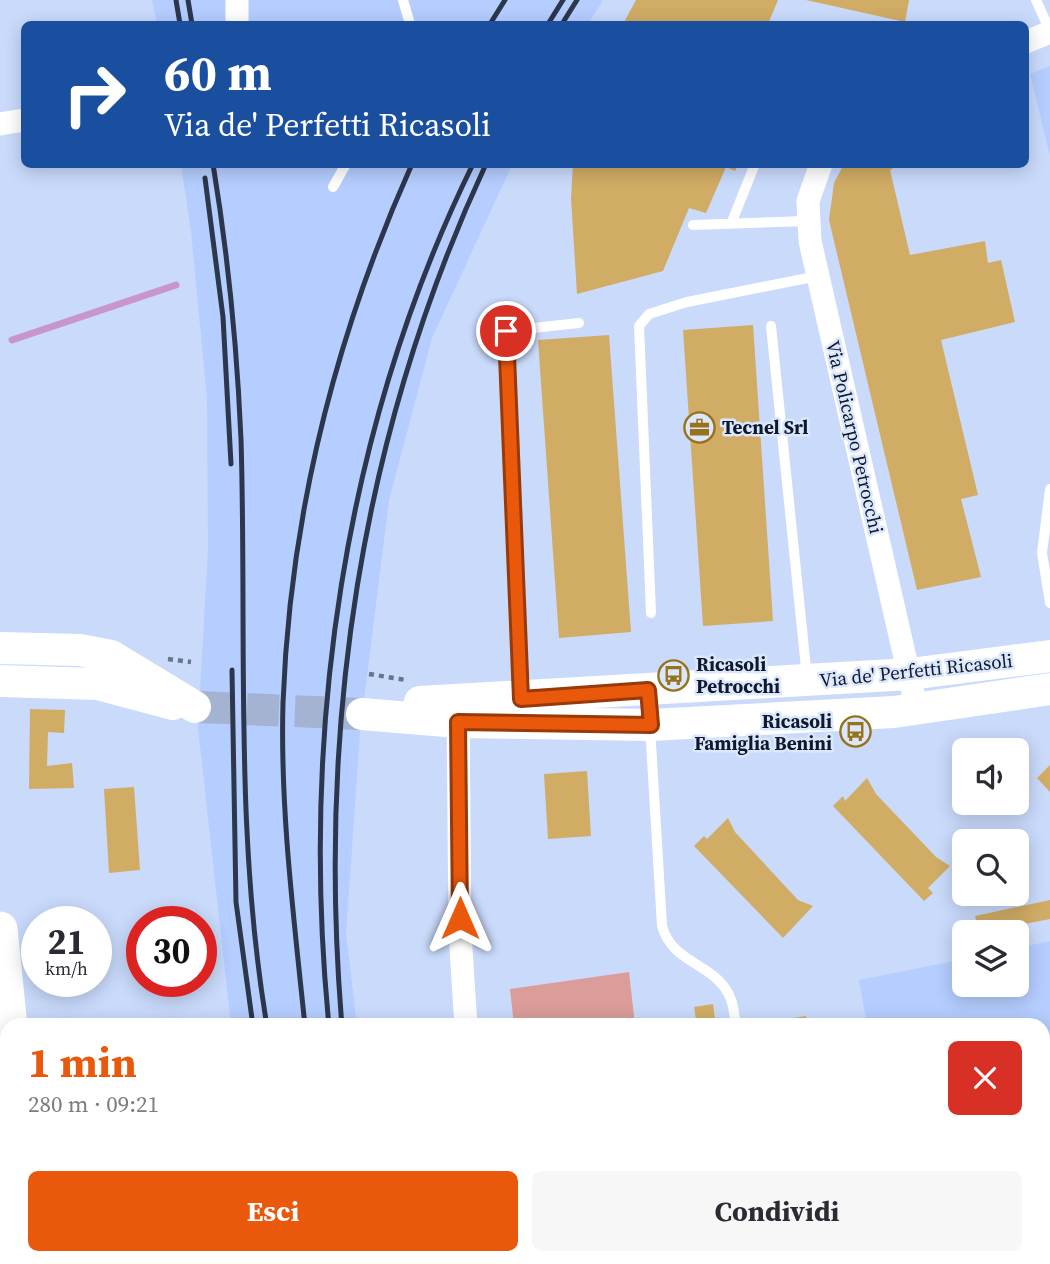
<!DOCTYPE html>
<html lang="it">
<head>
<meta charset="utf-8">
<style>
  body { margin:0; font-family:"Source Serif 4",serif; background:#f7f7f7; color:#2b2b33; height:100vh; display:flex; flex-direction:column; font-size:26px; white-space:nowrap }
  * { box-sizing:border-box; margin:0 }
  p { font-size:23px; color:#7c7c81 }
  .icon { flex:none; width:38px; height:38px; fill:none; stroke:currentColor; stroke-width:2; stroke-linecap:round; stroke-linejoin:round }
  .map { position:relative; flex:1; overflow:hidden }
  .sheet { position:absolute; left:0px; top:1018px; width:1050px; height:247px; display:flex; flex-direction:column; background:#fff; border-radius:21px 21px 0 0; box-shadow:0 4px 18px #0003 }
  .sheet>* { flex:none }
  .guide { position:absolute; left:21px; top:21px; width:1008px; height:147px; border-radius:10px; box-shadow:0 4px 18px #0003; background:#1a4fa0; color:#fff; overflow:hidden }
  .controls { position:absolute; left:952px; top:738px; display:grid; gap:14px }
  .controls a { display:grid; place-items:center; width:77px; height:77px; border-radius:10px; background:#fff; box-shadow:0 4px 18px #0003; font-size:35px }
  .speed { position:absolute; left:21px; top:906px; display:flex; gap:14px; font-size:35px; font-weight:700; text-align:center }
  .speed>* { display:grid; place-content:center; width:91px; height:91px; border-radius:50%; background:#fff; box-shadow:0 4px 18px #0003; line-height:1 }
  .speed small { font-size:18px; font-weight:400 }
  .speed .limit { border:10px solid #d22; background:#fff; color:#111 }
  .pin { position:absolute; display:grid; place-items:center; width:60px; height:60px; color:#fff; margin:-30px; border:4px solid #fff; border-radius:50%; box-shadow:0 2px 7px #0007 }
  .me { position:absolute; width:77px; margin:-38px; rotate:0deg; stroke-linejoin:round; filter:drop-shadow(0 0 5px #0008) }
  .turn { display:flex; align-items:center; gap:24px; height:147px; padding:0 28px; font-size:32px }
  .turn .icon { width:91px; height:91px; stroke-width:2.5 }
  .turn b { display:block; font-size:49px; line-height:60px }
  .round { display:grid; place-items:center; flex:none; width:74px; height:74px; border-radius:10px; background:#f7f7f7 }
  .head { display:flex; align-items:center; justify-content:space-between; height:119px; padding:0 28px }
  h1 { font-size:42px; font-weight:700; line-height:52px; color:#ea580c }
  .action { display:flex; gap:14px; margin-top:auto; padding:14px 28px }
  .action a { flex:1; height:80px; border-radius:10px; background:#ea580c; color:#fff; font-size:28px; font-weight:700; line-height:80px; text-align:center }
  .action a+a { background:#f7f7f7; color:#2b2b33 }
  .map>svg:first-child { display:block }
  .built { fill:#b5ceff }
  .green { fill:#da9d99 }
  .lines { fill:none; stroke-linecap:round; stroke-linejoin:round }
  .stream { stroke:#c995cf; stroke-width:7 }
  .building { fill:#d1ac65 }
  .secondary-tunnel { stroke:#a4b3d2; stroke-width:32; stroke-dasharray:32 16; stroke-linecap:butt }
  .path { stroke:#67748e; stroke-width:4.5; stroke-dasharray:5 5; stroke-linecap:butt }
  .lane { stroke:#fff; stroke-width:10 }
  .street { stroke:#fff; stroke-width:23 }
  .secondary { stroke:#fff; stroke-width:32 }
  .primary { stroke:#fff; stroke-width:35 }
  .rail { stroke:#2c364c; stroke-width:5 }
  .route-casing { stroke:#983908; stroke-width:18 }
  .route { stroke:#ea580c; stroke-width:12 }
  .labels { text-anchor:middle; stroke-width:5; stroke-linejoin:round; paint-order:stroke }
  .poi-label { font-size:19px; font-weight:bold; fill:#0f182c; stroke:#dbe7fd; text-anchor:start }
  .street-label { font-size:19px; fill:#0f182c; stroke:#dbe7fd }
</style>
</head>
<body>
<div class="map">
<svg width="1050" height="1264" viewBox="0 0 1050 1264">
  <rect width="100%" height="100%" fill="#c9dafb"/>
  <path class="built" d="M 152,0 L 603,0 L 588,24 L 157,24 Z
    M 1050,66 L 1050,156 L 1030,74 Z
    M 181,165 L 512,165 L 432,338 L 389,500 L 360,732 L 346,934 L 357,1025 L 231,1025 L 198,727 L 208,550 L 207,399 L 191,231 Z
    M 1050,941 L 1050,1264 L 905,1264 L 905,1258 L 1043,1258 L 1043,1026 L 867,1025 L 859,980 L 964,959 L 964,985 L 1017,985 L 1017,948 Z
    M 274,1258 L 378,1258 L 378,1264 L 276,1264 Z"/>
  <path class="green" d="M 629,972 L 635,1025 L 514,1025 L 510,989 Z
    M 0,1057 L 7,1127 L 7,1258 L 20,1258 L 21,1264 L 7,1264 L 0,1168 Z"/>
  <g class="lines">
    <path class="stream" d="M 12,340 L 176,285"/>
  </g>
  <path class="building" d="M 636,0 L 778,0 L 768,24 L 623,24 Z
    M 806,0 L 909,0 L 905,22 Z
    M 573,164 L 738,164 L 735,171 L 726,167 L 706,213 L 689,208 L 663,271 L 577,294 L 571,198 Z
    M 844,164 L 900,164 L 890,170 L 910,255 L 985,241 L 988,263 L 1001,260 L 1015,322 L 941,340 L 978,495 L 961,499 L 981,577 L 917,590 L 829,220 L 834,183 Z
    M 753,325 L 773,621 L 703,626 L 683,330 Z
    M 609,335 L 631,632 L 559,638 L 538,340 Z
    M 30,709 L 65,710 L 64,733 L 48,732 L 47,766 L 72,763 L 74,788 L 29,789 Z
    M 1050,765 L 1050,792 L 1037,778 Z
    M 587,771 L 591,836 L 548,839 L 544,774 Z
    M 867,778 L 876,794 L 936,857 L 950,866 L 928,888 L 933,893 L 924,901 L 833,806 L 843,796 L 845,801 Z
    M 134,787 L 140,870 L 109,873 L 104,789 Z
    M 728,818 L 735,832 L 798,900 L 813,906 L 783,938 L 694,846 L 704,836 L 707,839 Z
    M 1050,900 L 1050,919 L 979,933 L 975,916 Z
    M 713,1004 L 716,1026 L 697,1026 L 694,1007 Z
    M 806,1016 L 807,1026 L 763,1026 L 763,1023 Z"/>
  <g class="lines">
    <path class="secondary-tunnel" d="M 199,707 L 362,714"/>
    <path class="path" d="M 168,659 L 191,662
      M 369,674 L 406,680"/>
    <path class="lane" d="M 403,0 L 410,24
      M 1036,0 L 1050,31
      M 333,187 L 346,164
      M 731,224 L 755,164
      M 693,225 L 806,221
      M 771,326 L 807,678
      M 1050,489 L 1042,553 L 1050,603
      M 651,613 L 639,326 L 649,314 L 687,302 L 818,276
      M 521,693 L 506,331 L 579,323
      M 648,693 L 662,926 C 672,963 712,963 728,993 C 734,1002 734,1015 736,1026
      M 747,1264 L 748,1258"/>
    <path class="street" d="M 237,24 L 237,0
      M 1026,42 L 1050,32
      M 0,124 L 24,120
      M 821,164 L 808,201 L 810,241 L 917,710
      M 458,707 L 460,933 L 466,1026
      M 483,1258 L 484,1264"/>
    <path class="secondary" d="M 0,648 L 80,650 L 111,656 L 195,707
      M 0,681 L 98,684 L 173,704
      M 420,702 L 910,674 L 1050,656
      M 362,714 L 458,722 L 651,725 L 894,712 L 1050,689"/>
    <path class="primary" d="M 0,929 L 10,1026
      M 34,1258 L 34,1264"/>
    <path class="rail" d="M 176,0 L 180,24
      M 188,0 L 192,24
      M 490,24 L 505,0
      M 548,24 L 563,0
      M 562,24 L 577,0
      M 213,164 C 228,255 237,347 241,439 C 247,634 234,831 267,1026
      M 205,178 L 223,317 L 231,464
      M 232,670 L 236,902 L 253,1026
      M 305,1026 C 294,919 280,810 283,703 C 290,514 335,336 412,164
      M 329,1026 C 300,734 343,429 473,164
      M 342,1026 C 317,729 360,435 486,164
      M 292,1258 L 293,1264
      M 307,1258 L 308,1264
      M 329,1258 L 330,1264
      M 353,1258 L 353,1264
      M 365,1258 L 366,1264"/>
  </g>
  <g class="lines">
    <defs>
      <path id="route" d="M 460,918 L 458,722 L 651,725 L 648,690 L 521,699 L 506,331"/>
    </defs>
    <use href="#route" class="route-casing"/>
    <use href="#route" class="route"/>
  </g>
  <defs>
    <symbol id="office-ring" viewBox="-11 -11 22 22"><circle r="9.5" fill="#dbe7fd" stroke="#97721c" stroke-width="1.5"/><path d="M-6-3h4V-5.5h4V-3h4V5H-6ZM-1-4.5V-3h2v-1.5ZM-6 0V1H6V0Z" fill="#97721c"/></symbol>
    <symbol id="bus-ring" viewBox="-11 -11 22 22"><circle r="9.5" fill="#dbe7fd" stroke="#97721c" stroke-width="1.5"/><path d="M-5-6H5V4H4V6H2V4H-2V6H-4V4H-5ZM-3.5-4V0h7V-4ZM-3.5 1.2v1.5H-2V1.2ZM2 1.2v1.5H3.5V1.2Z" fill="#97721c"/></symbol>
  </defs>
  <g fill-rule="evenodd">
    <use href="#office-ring" x="682" y="410" width="35" height="35"/>
    <use href="#bus-ring" x="656" y="658" width="35" height="35"/>
    <use href="#bus-ring" x="838" y="714" width="35" height="35"/>
  </g>
  <g class="labels">
    <g class="poi-label">
      <text x="722" y="434">Tecnel Srl</text>
      <text x="696" y="671">Ricasoli<tspan x="696" dy="22">Petrocchi</tspan></text>
      <text x="832" y="728" text-anchor="end">Ricasoli<tspan x="832" dy="22">Famiglia Benini</tspan></text>
    </g>
    <g class="street-label">
      <text transform="translate(855 437) rotate(77)" y="7">Via Policarpo Petrocchi</text>
      <text transform="translate(916 670) rotate(-6)" y="7">Via de' Perfetti Ricasoli</text>
    </g>
  </g>
</svg>
<div class="controls">
<a><svg class="icon" aria-label="sound" viewBox="0 0 24 24"><path d="M4 9h4l5-4v14l-5-4H4zM17 9q2 3 0 6"/></svg></a>
<a><svg class="icon" aria-label="search" viewBox="0 0 24 24"><circle cx="10" cy="10" r="6"/><path d="M15 15l6 6"/></svg></a>
<a><svg class="icon" aria-label="layers" viewBox="0 0 24 24"><path d="M12 4l9 5-9 5-9-5zM3 14l9 5 9-5"/></svg></a>
</div>
<div class="speed"><div>21<small>km/h</small></div><div class="limit">30</div></div>
<div class="pin" style="left:506px;top:331px;background:#d93025"><svg class="icon" aria-label="arrive" viewBox="0 0 24 24"><path d="M6 21V4h12l-3 4 3 4H6"/></svg></div>
<svg class="me" style="left:460px;top:918px" viewBox="-20 -20 40 40"><path d="M0-17L14 15 0 8-14 15z" fill="#ea580c" stroke="#fff" stroke-width="4"/></svg>
<div class="guide">
<div class="turn"><svg class="icon" aria-label="right" viewBox="0 0 24 24"><path d="M7 20v-9h11M14 6l5 5-5 5"/></svg><div><b>60 m</b>Via de' Perfetti Ricasoli</div></div>
</div>
<section class="sheet">
<div class="head"><div><h1>1 min</h1><p>280 m · 09:21</p></div><a class="round" style="background:#d93025;color:#fff"><svg class="icon" aria-label="close" viewBox="0 0 24 24"><path d="M6 6l12 12M18 6L6 18"/></svg></a></div>
<div class="action"><a>Esci</a><a>Condividi</a></div>
</section>
</div>
</body>
</html>
